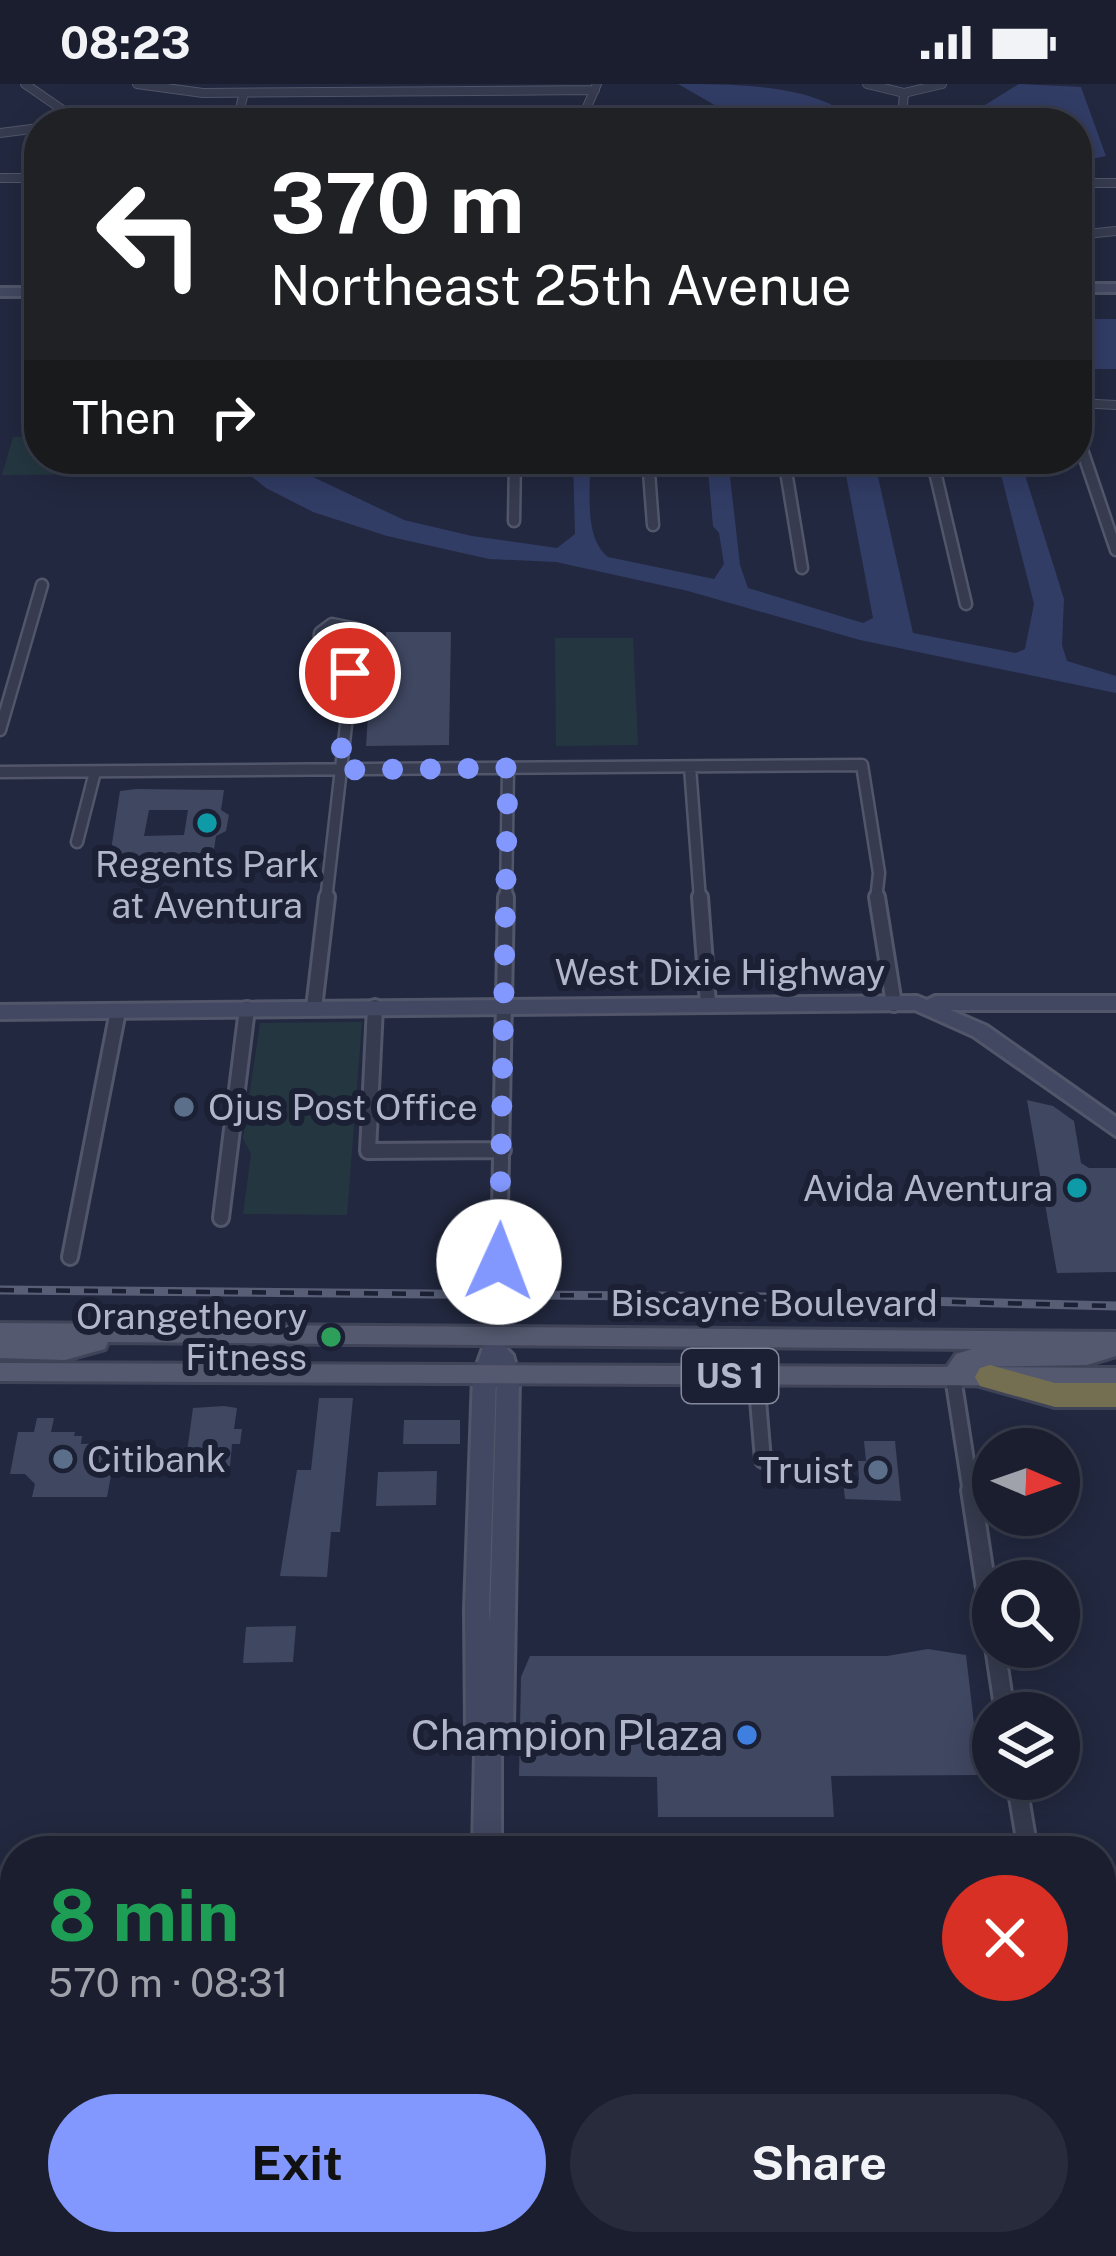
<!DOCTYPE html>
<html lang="en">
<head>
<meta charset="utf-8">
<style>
  body { margin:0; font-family:"Public Sans",sans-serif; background:#272b3b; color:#f1f3f6; height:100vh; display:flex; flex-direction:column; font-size:45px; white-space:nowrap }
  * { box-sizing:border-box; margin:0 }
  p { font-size:39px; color:#9fa2aa }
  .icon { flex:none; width:66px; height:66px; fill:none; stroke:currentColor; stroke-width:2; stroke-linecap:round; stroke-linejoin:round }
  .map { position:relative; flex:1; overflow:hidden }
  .side { position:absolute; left:0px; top:1752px; width:1116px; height:420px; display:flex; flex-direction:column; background:#1a1e2f; border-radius:48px 48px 0 0; box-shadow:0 6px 30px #0003,0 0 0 3px #383c4b }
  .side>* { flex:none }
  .hud { position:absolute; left:24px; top:24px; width:1068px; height:366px; border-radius:48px; box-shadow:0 6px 30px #0003,0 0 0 3px #383c4b; background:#202124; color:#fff; overflow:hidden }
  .needle { width:78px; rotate:92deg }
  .controls { position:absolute; left:972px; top:1344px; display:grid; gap:24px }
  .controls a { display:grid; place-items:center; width:108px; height:108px; border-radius:50%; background:#1a1e2f; box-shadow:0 6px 30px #0003,0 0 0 3px #383c4b; font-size:60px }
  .pin { position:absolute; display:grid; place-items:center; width:102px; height:102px; color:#fff; margin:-51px; border:6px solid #fff; border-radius:50%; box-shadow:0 3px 12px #0007 }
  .me { position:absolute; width:132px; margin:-66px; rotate:2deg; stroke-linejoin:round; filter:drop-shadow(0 0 9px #0008) }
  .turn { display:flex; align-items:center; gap:42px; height:252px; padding:0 48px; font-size:54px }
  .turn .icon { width:156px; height:156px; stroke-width:2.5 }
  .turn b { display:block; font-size:84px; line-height:102px }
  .then { display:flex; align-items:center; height:114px; padding:0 48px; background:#0003; gap:24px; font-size:45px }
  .round { display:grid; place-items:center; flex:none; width:126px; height:126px; border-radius:63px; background:#272b3b }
  .overview { display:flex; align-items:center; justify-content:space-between; height:204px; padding:0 48px }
  h1 { font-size:72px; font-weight:700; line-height:90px; color:#1e9e55 }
  .button { display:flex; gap:24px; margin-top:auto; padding:24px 48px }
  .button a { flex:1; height:138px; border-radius:72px; background:#8298ff; color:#111; font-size:48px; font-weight:700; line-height:138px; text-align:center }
  .button a+a { background:#272b3b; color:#f1f3f6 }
  .status { display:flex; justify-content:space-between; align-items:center; height:84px; padding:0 60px; background:#1a1e2f; direction:ltr }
  .status svg { height:33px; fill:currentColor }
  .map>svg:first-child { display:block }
  .green { fill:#243740 }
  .water { fill:#323d66 }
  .building { fill:#404761; fill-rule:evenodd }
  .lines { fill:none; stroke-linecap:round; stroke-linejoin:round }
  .street-far3-casing { stroke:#51566a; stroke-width:10 }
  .street-far2-casing { stroke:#51566a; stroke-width:15 }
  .street-far1-casing { stroke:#51566a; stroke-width:20 }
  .street-casing { stroke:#51566a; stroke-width:24 }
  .secondary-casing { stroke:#51566a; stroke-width:6 }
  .primary-casing { stroke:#3f4458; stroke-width:6 }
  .highway-casing { stroke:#3e4357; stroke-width:6 }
  .street-far3 { stroke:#363b4f; stroke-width:8 }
  .street-far2 { stroke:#363b4f; stroke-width:10 }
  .street-far1 { stroke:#363b4f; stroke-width:14 }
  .street { stroke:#363b4f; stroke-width:18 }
  .secondary { fill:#434862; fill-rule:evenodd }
  .primary { fill:#54596f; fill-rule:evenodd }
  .highway { fill:#756f52; fill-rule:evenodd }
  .rail-casing { stroke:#575e76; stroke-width:9 }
  .rail { stroke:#1b2034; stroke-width:4.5; stroke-dasharray:14; stroke-linecap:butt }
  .route { stroke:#8298ff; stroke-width:21; stroke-dasharray:0 37.8 }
  .culture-dot { fill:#0f9aa8; stroke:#1b2034; stroke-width:4.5 }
  .service-dot { fill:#5c6f8a; stroke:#1b2034; stroke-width:4.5 }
  .leisure-dot { fill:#2e9e5b; stroke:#1b2034; stroke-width:4.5 }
  .shop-dot { fill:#3f7fe0; stroke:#1b2034; stroke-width:4.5 }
  .labels { text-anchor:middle; stroke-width:12; stroke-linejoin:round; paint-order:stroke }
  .shield { fill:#1b2034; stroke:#85899d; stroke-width:3 }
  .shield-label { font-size:33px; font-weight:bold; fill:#b2b6ca }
  .poi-label { font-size:36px; fill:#b2b6ca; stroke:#1b2034; text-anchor:end }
  .street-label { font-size:36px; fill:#b2b6ca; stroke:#1b2034 }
  .near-poi-label { font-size:42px; fill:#b2b6ca; stroke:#1b2034; text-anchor:end }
</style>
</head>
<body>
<div class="status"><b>08:23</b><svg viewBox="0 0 49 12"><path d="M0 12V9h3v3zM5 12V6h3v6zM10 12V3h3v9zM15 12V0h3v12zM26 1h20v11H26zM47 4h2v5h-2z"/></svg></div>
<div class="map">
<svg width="1116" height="2172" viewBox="0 0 1116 2172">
  <rect width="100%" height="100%" fill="#22283f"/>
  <path class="green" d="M 13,353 L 39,353 L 39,375 L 142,375 L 139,390 L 2,391 Z
    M 555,554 L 633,554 L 638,661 L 556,662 Z
    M 362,938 L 347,1131 L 243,1130 L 251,1070 L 243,1054 L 260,939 Z"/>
  <path class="water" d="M 678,0 C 733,0 824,0 855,39 L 746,39 Z
    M 1019,0 L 1081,3 L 1106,72 L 1077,78 L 1077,39 L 956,39 Z
    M 1077,235 L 1116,235 L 1116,285 L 1077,285 Z
    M 230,375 L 275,375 L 404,436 L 472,452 L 557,464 L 575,450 L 573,375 L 590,375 C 591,405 583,453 608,473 L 714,495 L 724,480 L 719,449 L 713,442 L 707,375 L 728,375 L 740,481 L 748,504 L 863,539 L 873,534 L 843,375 L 874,375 L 913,549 L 1016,569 L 1025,565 L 1034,520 L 997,375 L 1020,375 L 1064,515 L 1062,561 L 1067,577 L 1116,592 L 1116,609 L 860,556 L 688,507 L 556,478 L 489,475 L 387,452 L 313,428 L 266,404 Z"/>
  <path class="building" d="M 386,548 L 451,548 L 449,661 L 366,662 L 370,599 L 378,599 L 384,592 Z
    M 136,705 L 224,706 L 221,726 L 229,731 L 226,747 L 216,752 L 213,772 L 144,773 L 143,779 L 109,779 L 120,707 ZM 149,726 L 188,726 L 184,751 L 144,752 Z
    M 1027,1016 L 1053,1022 L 1074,1037 L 1081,1079 L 1089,1084 L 1116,1084 L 1116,1188 L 1057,1189 Z
    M 319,1314 L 353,1314 L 340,1448 L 331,1448 L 327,1493 L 280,1492 L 297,1386 L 311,1386 Z
    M 224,1322 L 237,1324 L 234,1345 L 242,1345 L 240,1360 L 232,1360 L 230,1382 L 185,1382 L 193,1324 Z
    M 37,1334 L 54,1334 L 51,1348 L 75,1348 L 74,1352 L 82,1352 L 81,1360 L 117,1359 L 107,1413 L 32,1413 L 35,1400 L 25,1390 L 10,1390 L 18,1348 L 34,1348 Z
    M 404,1336 L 460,1336 L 460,1360 L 403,1360 Z
    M 864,1357 L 895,1357 L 901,1417 L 845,1415 L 843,1396 L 859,1396 L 858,1377 L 866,1377 Z
    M 437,1387 L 436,1421 L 376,1422 L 378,1388 Z
    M 296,1542 L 293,1578 L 243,1579 L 246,1543 Z
    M 928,1565 L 966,1571 L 980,1691 L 831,1692 L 834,1733 L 658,1733 L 657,1693 L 519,1692 L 521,1593 L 530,1572 L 887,1572 Z
    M 749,2157 L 870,2157 L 862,2172 L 770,2172 Z"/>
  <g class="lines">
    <defs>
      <path id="street-far3" d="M 25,0 L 70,31 L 106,39
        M 137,0 L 203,9 L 595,6
        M 867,0 L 904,9 L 942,0
        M 672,30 L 677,39
        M 902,32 L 904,9
        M 236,39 L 244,9
        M 580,39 L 597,0
        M 0,49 L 39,44
        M 0,94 L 39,94
        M 1077,99 L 1116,99
        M 1077,151 L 1116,147
        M 28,208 L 39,177
        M 1077,319 L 1116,321
        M 1077,352 L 1079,357"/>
      <path id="street-far2" d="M 1078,354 L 1116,466
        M 648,375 L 653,441
        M 784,375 L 802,484
        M 932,375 L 966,520
        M 514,437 L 515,375
        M 0,646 L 42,501
        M 690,683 L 700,816
        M 0,688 L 862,681 L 879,789 L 876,816
        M 77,758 L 95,688
        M 326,816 L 357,545 L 332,540 L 320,549 L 319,569 L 343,580 L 349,589
        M 506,816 L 508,684"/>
      <path id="street-far1" d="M 700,813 L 708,920
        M 877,813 L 894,920
        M 375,923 L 368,1067 L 503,1066
        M 314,924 L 327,813
        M 221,1134 L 247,925
        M 70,1173 L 118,927
        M 499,1178 L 506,813
        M 756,1292 L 763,1376
        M 953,1293 L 971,1409"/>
      <path id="street" d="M 971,1406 L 993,1550
        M 995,1563 L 1005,1629
        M 1016,1695 L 1028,1767"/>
      <path id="secondary" d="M 1077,200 L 1116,200 L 1116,208 L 1077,208 Z
        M 0,204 L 39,204 L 39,212 L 0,212 Z
        M 917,912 L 927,916 L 935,912 L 1116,912 L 1116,926 L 950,926 L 987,942 L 1116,1033 L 1116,1052 L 973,952 L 915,926 L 0,935 L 0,921 Z
        M 497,1244 L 505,1247 L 508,1253 L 505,1263 L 513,1271 L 519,1293 L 513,1644 L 501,1668 L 501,1767 L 473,1767 L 475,1667 L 466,1643 L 465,1525 L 473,1292 L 489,1247 ZM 496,1291 L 497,1293 L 490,1540 L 489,1525 Z
        M 465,2157 L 495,2157 L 494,2172 L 464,2172 Z"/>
      <path id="primary" d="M 0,1239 L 1116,1248 L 1116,1272 L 1087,1281 L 974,1283 L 1116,1284 L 1116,1302 L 0,1297 L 0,1279 L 947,1283 L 956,1270 L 972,1265 L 108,1258 L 105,1265 L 65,1276 L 0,1274 Z"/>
      <path id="highway" d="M 990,1281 L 1055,1299 L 1116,1299 L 1116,1323 L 1055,1323 L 980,1302 L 975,1293 L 980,1284 Z
        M 1116,1960 L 1116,2018 L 1101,2027 L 1101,1969 Z
        M 1116,2080 L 1116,2141 L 1104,2148 L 1108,2157 L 1101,2172 L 1060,2172 L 1066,2157 L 1101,2157 L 1101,2088 Z
        M 1004,2157 L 1046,2157 L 1039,2172 L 998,2172 Z"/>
    </defs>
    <use href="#street-far3" class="street-far3-casing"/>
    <use href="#street-far2" class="street-far2-casing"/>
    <use href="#street-far1" class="street-far1-casing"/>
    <use href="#street" class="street-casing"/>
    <use href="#secondary" class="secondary-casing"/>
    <use href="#primary" class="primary-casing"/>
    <use href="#highway" class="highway-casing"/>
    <use href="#street-far3" class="street-far3"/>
    <use href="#street-far2" class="street-far2"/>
    <use href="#street-far1" class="street-far1"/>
    <use href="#street" class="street"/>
    <use href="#secondary" class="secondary"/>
    <use href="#primary" class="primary"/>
    <use href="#highway" class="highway"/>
    <defs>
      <path id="rail" d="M 0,1206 L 763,1213 L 1116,1222"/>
    </defs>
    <use href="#rail" class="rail-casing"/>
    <use href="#rail" class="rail"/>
  </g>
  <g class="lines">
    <path class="route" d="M 350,589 L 339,686 L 508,684 L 499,1178"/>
  </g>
  <g class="culture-dot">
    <circle cx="207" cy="739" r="12"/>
    <circle cx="1077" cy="1104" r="12"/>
  </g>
  <g class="service-dot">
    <circle cx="184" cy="1023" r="12"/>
    <circle cx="63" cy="1375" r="12"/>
    <circle cx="878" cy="1386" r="12"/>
  </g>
  <circle class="leisure-dot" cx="331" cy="1253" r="12"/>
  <circle class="shop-dot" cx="747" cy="1651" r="12"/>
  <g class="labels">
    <rect class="shield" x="682" y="1265" width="96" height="54" rx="9"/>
    <g class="shield-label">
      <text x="730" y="1304">US 1</text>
    </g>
    <g class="poi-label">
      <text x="207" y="793" text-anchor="middle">Regents Park<tspan x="207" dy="41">at Aventura</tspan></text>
      <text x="208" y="1036" text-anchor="start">Ojus Post Office</text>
      <text x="1053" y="1117">Avida Aventura</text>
      <text x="307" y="1245">Orangetheory<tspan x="307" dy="41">Fitness</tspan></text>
      <text x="87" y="1388" text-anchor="start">Citibank</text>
      <text x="854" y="1399">Truist</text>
    </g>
    <g class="street-label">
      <text x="720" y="901">West Dixie Highway</text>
      <text x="774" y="1232">Biscayne Boulevard</text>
    </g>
    <g class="near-poi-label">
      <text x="723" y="1666">Champion Plaza</text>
    </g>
  </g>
</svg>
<div class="controls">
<a><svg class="needle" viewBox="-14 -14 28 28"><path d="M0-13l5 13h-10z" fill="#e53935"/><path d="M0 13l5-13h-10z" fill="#9fa2aa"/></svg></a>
<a><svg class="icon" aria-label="search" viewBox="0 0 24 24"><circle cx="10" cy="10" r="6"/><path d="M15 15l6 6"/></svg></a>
<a><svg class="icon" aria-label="layers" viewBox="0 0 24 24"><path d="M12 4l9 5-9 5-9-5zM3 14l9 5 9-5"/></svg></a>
</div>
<div class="pin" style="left:350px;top:589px;background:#d93025"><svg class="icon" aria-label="arrive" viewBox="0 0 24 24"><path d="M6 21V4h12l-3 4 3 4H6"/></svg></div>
<svg class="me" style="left:499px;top:1178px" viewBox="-20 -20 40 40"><circle r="19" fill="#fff"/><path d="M0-13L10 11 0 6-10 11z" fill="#8298ff"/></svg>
<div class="hud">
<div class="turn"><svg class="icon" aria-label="left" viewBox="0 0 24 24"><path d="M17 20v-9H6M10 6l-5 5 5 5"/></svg><div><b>370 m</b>Northeast 25th Avenue</div></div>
<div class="then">Then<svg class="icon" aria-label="right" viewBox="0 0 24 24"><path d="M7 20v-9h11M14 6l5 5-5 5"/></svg></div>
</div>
<section class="side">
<div class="overview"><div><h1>8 min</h1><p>570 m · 08:31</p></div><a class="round" style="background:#d93025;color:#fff"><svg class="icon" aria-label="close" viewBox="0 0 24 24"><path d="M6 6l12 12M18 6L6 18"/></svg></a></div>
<div class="button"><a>Exit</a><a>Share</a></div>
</section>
</div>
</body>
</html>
